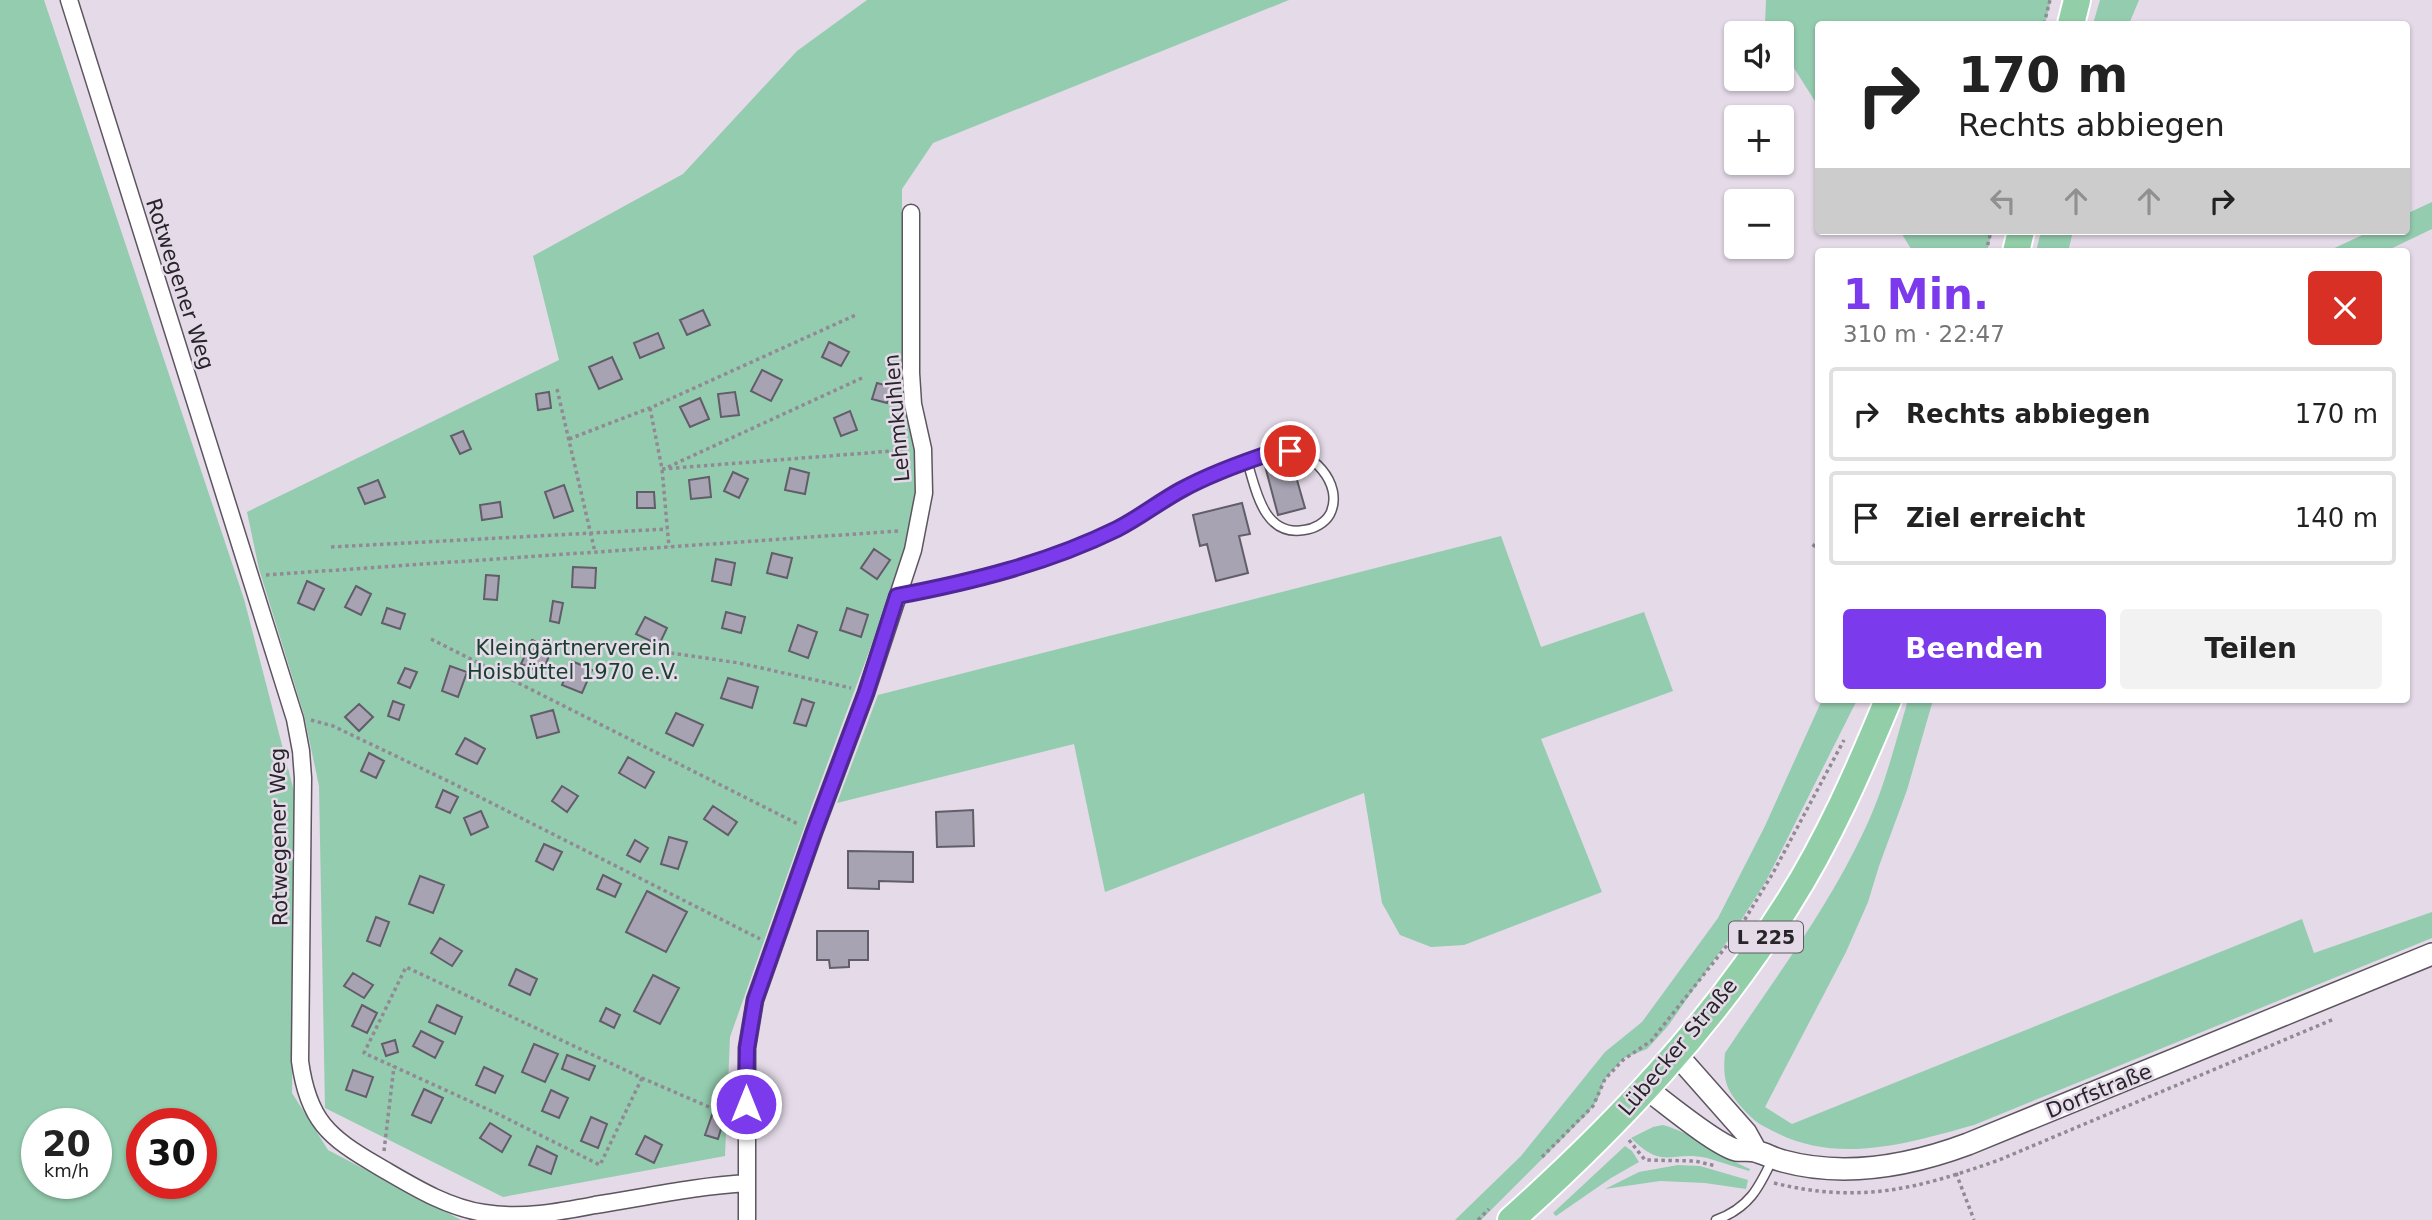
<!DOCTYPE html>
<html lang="de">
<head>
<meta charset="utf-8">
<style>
  body { margin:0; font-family:"DejaVu Sans",sans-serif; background:#f2f2f2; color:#222; height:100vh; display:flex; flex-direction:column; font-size:26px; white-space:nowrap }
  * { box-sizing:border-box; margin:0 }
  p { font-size:23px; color:#767676 }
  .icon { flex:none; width:38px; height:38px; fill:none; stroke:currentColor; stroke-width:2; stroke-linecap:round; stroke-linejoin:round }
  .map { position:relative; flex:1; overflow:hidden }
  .side { position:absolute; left:1815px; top:248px; width:595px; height:455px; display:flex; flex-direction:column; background:#fff; border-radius:7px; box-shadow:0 2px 5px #0004 }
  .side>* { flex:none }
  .top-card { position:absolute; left:1815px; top:21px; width:595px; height:214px; border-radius:7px; box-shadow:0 2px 5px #0004; background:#fff; color:#222; overflow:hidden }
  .controls { position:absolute; left:1724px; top:21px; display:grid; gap:14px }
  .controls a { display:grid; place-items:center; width:70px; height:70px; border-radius:7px; background:#fff; box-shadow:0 2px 5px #0004; font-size:35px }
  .speed { position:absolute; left:21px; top:1108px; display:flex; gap:14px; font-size:35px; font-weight:700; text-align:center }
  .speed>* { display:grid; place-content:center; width:91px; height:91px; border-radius:50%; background:#fff; box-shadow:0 2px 5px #0004; line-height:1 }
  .speed small { font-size:18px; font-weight:400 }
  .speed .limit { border:10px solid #d22; background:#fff; color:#111 }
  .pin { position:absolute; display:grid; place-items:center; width:60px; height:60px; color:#fff; margin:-30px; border:4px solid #fff; border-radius:50%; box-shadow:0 2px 7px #0007 }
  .me { position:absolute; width:77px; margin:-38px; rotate:0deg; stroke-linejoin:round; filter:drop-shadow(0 0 5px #0008) }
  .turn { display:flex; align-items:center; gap:24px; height:147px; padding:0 28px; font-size:32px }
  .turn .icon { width:91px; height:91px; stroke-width:2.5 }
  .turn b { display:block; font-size:49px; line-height:60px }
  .lanes { display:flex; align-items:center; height:66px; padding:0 28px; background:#0003; justify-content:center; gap:35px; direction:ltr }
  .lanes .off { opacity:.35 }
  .round { display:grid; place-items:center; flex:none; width:74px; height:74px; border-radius:7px; background:#f2f2f2 }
  .overview { display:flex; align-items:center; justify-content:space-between; height:119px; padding:0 28px }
  h1 { font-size:42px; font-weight:700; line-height:52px; color:#7c3aed }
  .button { display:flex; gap:14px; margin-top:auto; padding:14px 28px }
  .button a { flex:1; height:80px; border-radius:7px; background:#7c3aed; color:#fff; font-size:28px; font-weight:700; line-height:80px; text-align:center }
  .button a+a { background:#f2f2f2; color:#222 }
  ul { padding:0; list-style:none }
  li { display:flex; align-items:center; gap:21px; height:94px; margin:0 14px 10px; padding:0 14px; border:4px solid #e0e0e0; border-radius:7px }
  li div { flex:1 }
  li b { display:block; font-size:26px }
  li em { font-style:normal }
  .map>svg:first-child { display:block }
  .green { fill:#94ccaf; fill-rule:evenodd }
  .building { fill:#a8a3b2; stroke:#615d69; stroke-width:2 }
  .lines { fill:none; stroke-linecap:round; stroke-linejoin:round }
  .service-casing { stroke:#5d5560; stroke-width:11 }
  .minor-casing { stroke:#5d5560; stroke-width:19 }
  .tertiary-casing { stroke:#5d5560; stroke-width:24 }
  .primary-casing { stroke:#fff; stroke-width:30 }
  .path { stroke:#918a94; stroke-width:3.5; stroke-dasharray:3.5 3.5; stroke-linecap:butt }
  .service { stroke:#fff; stroke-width:8 }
  .minor { stroke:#fff; stroke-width:16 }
  .tertiary { stroke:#fff; stroke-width:21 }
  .primary { stroke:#92cea8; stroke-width:26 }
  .route-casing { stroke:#51269a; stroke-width:18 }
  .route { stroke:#7c3aed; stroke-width:12 }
  .labels { text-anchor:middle; stroke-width:5; stroke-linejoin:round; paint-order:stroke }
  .shield { fill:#e4dae8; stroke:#605b63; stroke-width:2 }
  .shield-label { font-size:19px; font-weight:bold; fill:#28252a }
  .street-label { font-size:21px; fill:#28252a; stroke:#e4dae8 }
  .park-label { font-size:21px; fill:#19402f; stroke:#e4dae8 }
</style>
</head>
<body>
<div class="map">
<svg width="2432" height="1220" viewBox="0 0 2432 1220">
  <rect width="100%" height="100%" fill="#e4dae8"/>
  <path class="green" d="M 0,0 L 44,0 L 244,599 L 295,795 L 292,1093 L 328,1150 L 461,1220 L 0,1220 ZM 37,1124 L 96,1124 L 96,1183 L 37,1183 ZM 142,1124 L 201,1124 L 201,1183 L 142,1183 Z
    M 867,0 L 1289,0 L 933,143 L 902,189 L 902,395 L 918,466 L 915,528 L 812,805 L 730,1037 L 725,1156 L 503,1197 L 325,1108 L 319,786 L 304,715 L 259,569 L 247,512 L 559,360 L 533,256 L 683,174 L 797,51 Z
    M 1766,0 L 2051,0 L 2045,24 L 1818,24 L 1818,106 L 1782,49 L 1782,33 L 1771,33 L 1765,24 Z
    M 2100,0 L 2139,0 L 2129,24 L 2093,24 Z
    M 2432,202 L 2432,229 L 2384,252 L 2326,252 L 2371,231 L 2406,231 L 2406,214 Z
    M 1900,231 L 1992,231 L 1987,252 L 1913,252 Z
    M 2041,231 L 2073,231 L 2068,252 L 2036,252 Z
    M 1501,536 L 1541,647 L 1644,612 L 1673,691 L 1541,739 L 1602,892 L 1464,945 L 1431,947 L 1400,935 L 1382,903 L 1364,793 L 1105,892 L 1074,744 L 837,803 L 878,695 Z
    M 1822,700 L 1857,700 L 1766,881 L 1733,933 L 1668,1026 L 1647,1049 L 1624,1058 L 1604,1080 L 1598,1099 L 1588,1113 L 1481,1220 L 1455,1220 L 1521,1156 L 1605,1052 L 1642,1022 L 1718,918 L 1765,826 Z
    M 1908,700 L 1933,700 L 1907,790 L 1879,866 L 1868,902 L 1846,952 L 1765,1107 L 1792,1124 L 2302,919 L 2314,953 L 2432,912 L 2432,938 L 1974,1125 C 1909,1143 1838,1165 1775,1132 C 1765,1127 1756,1123 1749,1115 C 1728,1093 1722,1084 1725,1053 C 1773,981 1827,910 1864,831 C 1884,790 1895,744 1908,700 Z
    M 1663,1125 C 1695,1134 1720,1156 1750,1169 L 1749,1171 C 1735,1167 1721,1162 1707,1158 C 1670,1150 1664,1171 1631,1138 L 1653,1127 Z
    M 1625,1146 L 1632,1151 L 1639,1162 L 1611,1178 L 1556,1216 L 1553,1213 Z
    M 1678,1165 L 1700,1166 L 1748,1180 L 1746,1189 L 1705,1183 L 1660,1181 L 1605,1189 L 1639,1172 Z"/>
  <path class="building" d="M 703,310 L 710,325 L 687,335 L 680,320 Z
    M 658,333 L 664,348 L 640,358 L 634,343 Z
    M 829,342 L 849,352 L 841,366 L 822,357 Z
    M 612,357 L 622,379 L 599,389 L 589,367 Z
    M 762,370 L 782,380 L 771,401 L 751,391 Z
    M 877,383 L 892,387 L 887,403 L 872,399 Z
    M 549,392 L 551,408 L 538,410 L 536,394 Z
    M 735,392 L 739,415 L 721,417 L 718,394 Z
    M 700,398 L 709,419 L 690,427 L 680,407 Z
    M 850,411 L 857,430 L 841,436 L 834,418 Z
    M 463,431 L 471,449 L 460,454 L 451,436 Z
    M 1291,459 L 1305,508 L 1278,515 L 1265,466 Z
    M 790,468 L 809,473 L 805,494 L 785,490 Z
    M 733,472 L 748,479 L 739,498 L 724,491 Z
    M 709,477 L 711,497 L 691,499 L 689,480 Z
    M 378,480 L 385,497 L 365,504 L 358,488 Z
    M 564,485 L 573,511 L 554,518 L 545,492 Z
    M 637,492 L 654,492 L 655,508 L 637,508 Z
    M 500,502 L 502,517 L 482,520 L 480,505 Z
    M 1242,503 L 1250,534 L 1239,536 L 1248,573 L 1216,581 L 1207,544 L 1200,546 L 1193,515 Z
    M 874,549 L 890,560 L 877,579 L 861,568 Z
    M 772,553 L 792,558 L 787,578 L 767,573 Z
    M 716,559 L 735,563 L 731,585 L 712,581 Z
    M 573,567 L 596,568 L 595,588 L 572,587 Z
    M 486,575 L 499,576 L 497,600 L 484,599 Z
    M 307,581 L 324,589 L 314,610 L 298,603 Z
    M 356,586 L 371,594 L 361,615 L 345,607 Z
    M 553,601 L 563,603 L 559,623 L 550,621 Z
    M 387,608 L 405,614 L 400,629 L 382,623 Z
    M 847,608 L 868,615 L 861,637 L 840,630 Z
    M 726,612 L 745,617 L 741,633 L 722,628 Z
    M 645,617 L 667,628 L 659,645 L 636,634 Z
    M 798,625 L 817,632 L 808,658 L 789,651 Z
    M 532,640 L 552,649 L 542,673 L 521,664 Z
    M 572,661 L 592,670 L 582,693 L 562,685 Z
    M 450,666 L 467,672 L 458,697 L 442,691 Z
    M 405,668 L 417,672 L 410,688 L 398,683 Z
    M 728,678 L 758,687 L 752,708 L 721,698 Z
    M 802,699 L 814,703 L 806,726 L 794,723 Z
    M 393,701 L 404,705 L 399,720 L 388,716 Z
    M 359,704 L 373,717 L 359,731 L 345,717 Z
    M 553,710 L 559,732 L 537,738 L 531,716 Z
    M 676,713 L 703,725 L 693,746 L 666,733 Z
    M 465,738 L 485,749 L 477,764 L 456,754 Z
    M 369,753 L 384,761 L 376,778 L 361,771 Z
    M 628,757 L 654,772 L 645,788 L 619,773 Z
    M 562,786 L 578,796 L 567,812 L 552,801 Z
    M 443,790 L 458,797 L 450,813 L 436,807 Z
    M 713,806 L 737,822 L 728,835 L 704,819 Z
    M 973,810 L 974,846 L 937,847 L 936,812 Z
    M 481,811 L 488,827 L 471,835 L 464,818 Z
    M 669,837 L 687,842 L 678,869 L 661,864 Z
    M 635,840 L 648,848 L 640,862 L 627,855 Z
    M 544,844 L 562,852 L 553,870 L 536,861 Z
    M 848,851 L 913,852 L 913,882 L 879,881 L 879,889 L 848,888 Z
    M 603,875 L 621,884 L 615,897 L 597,889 Z
    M 420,876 L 444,885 L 433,913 L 409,904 Z
    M 647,891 L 687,912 L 666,952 L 626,932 Z
    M 376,917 L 389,922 L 380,946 L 367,941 Z
    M 817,931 L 868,931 L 868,960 L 849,960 L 849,967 L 830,968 L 829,960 L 817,960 Z
    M 440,938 L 462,951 L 452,966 L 431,953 Z
    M 516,969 L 537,979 L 530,995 L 509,985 Z
    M 353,973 L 373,985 L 364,998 L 344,986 Z
    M 653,975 L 679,988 L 660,1024 L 634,1011 Z
    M 362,1005 L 377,1013 L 367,1033 L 352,1026 Z
    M 437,1005 L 462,1017 L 455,1034 L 429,1022 Z
    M 606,1008 L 620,1015 L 614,1028 L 600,1021 Z
    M 421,1031 L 443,1042 L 435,1058 L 413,1046 Z
    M 395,1040 L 398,1052 L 386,1056 L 382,1044 Z
    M 534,1044 L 558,1054 L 545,1082 L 522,1072 Z
    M 567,1055 L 595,1066 L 589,1080 L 562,1069 Z
    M 484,1067 L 503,1076 L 495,1093 L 476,1085 Z
    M 353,1070 L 373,1077 L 366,1097 L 346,1090 Z
    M 424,1089 L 443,1098 L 431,1123 L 412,1115 Z
    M 551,1090 L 568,1098 L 559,1118 L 542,1111 Z
    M 712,1115 L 724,1119 L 718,1139 L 705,1135 Z
    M 591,1117 L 607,1124 L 598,1148 L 581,1141 Z
    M 490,1123 L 511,1136 L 502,1152 L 480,1138 Z
    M 645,1136 L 662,1145 L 654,1163 L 636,1154 Z
    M 537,1146 L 557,1156 L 551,1174 L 529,1165 Z"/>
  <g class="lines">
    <defs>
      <path id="service" d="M 897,596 C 970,583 1053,563 1119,528 C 1141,517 1160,501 1182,489 C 1204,477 1226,468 1250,460 C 1259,457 1270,451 1280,450 C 1310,447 1345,484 1330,514 C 1325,523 1314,529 1304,530 C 1263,537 1256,489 1247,461
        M 1716,1220 C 1749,1208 1759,1188 1773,1158"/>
      <path id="minor" d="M 69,0 L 295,719 L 301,751 L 303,778 L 300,1061 C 308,1120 328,1137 378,1166 C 411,1185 445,1207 484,1213 C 521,1219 559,1212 595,1205 C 646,1197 696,1186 747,1183
        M 747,1220 L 747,1048 L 755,1000 L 814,832 L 866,693 L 913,550 L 924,493 L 923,449 L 913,404 L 911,373 L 911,213"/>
      <path id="tertiary" d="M 1677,1055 L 1746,1133 L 1756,1151
        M 1647,1089 C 1667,1104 1715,1144 1736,1150 C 1743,1151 1751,1149 1758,1152 C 1766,1154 1774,1159 1783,1161 C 1845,1178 1909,1166 1968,1144 L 2432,954"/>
      <path id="primary" d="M 2071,24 L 2077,0
        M 2016,252 L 2021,231
        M 1511,1220 C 1616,1126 1712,1025 1787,905 C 1828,841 1859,770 1888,700"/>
    </defs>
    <use href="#service" class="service-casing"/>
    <use href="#minor" class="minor-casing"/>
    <use href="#tertiary" class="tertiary-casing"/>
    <use href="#primary" class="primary-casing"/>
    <path class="path" d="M 2044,24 L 2050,0
      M 1986,252 L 1991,231
      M 557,389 L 595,552
      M 650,408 L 662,469 L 669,547
      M 569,439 L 650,408 L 858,314
      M 668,467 L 862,378
      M 662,469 L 905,450
      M 331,547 L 667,529
      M 1813,547 L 1818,539
      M 266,575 L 898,531
      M 431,639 L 798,824
      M 643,649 L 739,663 L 851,688
      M 311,720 L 333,726 L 450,782 L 760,939
      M 642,1078 L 600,1165 L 498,1114 L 364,1053 L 406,967 L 642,1078 L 730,1116
      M 1629,1140 L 1645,1160 L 1695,1161 L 1716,1166
      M 384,1151 L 394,1066
      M 1542,1157 L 1593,1106 L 1605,1079 L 1623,1060 L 1651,1041 L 1736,934 L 1773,873 L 1844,740
      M 1956,1173 L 1974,1220
      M 1774,1183 C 1860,1204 1917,1189 1999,1160 L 2334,1019
      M 1478,1220 L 1489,1209"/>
    <use href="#service" class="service"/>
    <use href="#minor" class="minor"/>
    <use href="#tertiary" class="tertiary"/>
    <use href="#primary" class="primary"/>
  </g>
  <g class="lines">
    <defs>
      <path id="route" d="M 746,1104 L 747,1048 L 755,1000 L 814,832 L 866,693 L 897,596 C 971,582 1048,563 1117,529 C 1139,518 1159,502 1181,490 C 1212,473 1246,461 1280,450 L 1290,451"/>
    </defs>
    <use href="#route" class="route-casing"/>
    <use href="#route" class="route"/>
  </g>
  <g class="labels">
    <rect class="shield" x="1729" y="921.5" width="74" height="31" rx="5"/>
    <g class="shield-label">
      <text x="1766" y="944">L 225</text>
    </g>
    <g class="street-label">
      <text transform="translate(180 284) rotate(72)" y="7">Rotwegener Weg</text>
      <text transform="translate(897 418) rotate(-95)" y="7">Lehmkuhlen</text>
      <text transform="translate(279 837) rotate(-91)" y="7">Rotwegener Weg</text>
      <text transform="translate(1678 1047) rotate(-50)" y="7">Lübecker Straße</text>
      <text transform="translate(2099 1091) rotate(-22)" y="7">Dorfstraße</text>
    </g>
    <g class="park-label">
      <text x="573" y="655">Kleingärtnerverein<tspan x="573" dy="24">Hoisbüttel 1970 e.V.</tspan></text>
    </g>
  </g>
</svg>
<div class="controls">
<a><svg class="icon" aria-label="sound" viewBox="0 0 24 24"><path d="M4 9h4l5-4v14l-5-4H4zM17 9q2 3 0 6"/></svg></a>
<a>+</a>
<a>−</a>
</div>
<div class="speed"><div>20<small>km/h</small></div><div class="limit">30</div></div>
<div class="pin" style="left:1290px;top:451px;background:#d93025"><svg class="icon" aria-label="arrive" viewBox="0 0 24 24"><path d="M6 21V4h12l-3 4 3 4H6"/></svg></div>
<svg class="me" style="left:746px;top:1104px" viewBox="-20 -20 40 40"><circle r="17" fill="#7c3aed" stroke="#fff" stroke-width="3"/><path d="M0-11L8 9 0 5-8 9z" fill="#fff"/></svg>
<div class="top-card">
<div class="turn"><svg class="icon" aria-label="right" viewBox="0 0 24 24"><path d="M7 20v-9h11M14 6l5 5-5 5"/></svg><div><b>170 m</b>Rechts abbiegen</div></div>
<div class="lanes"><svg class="icon off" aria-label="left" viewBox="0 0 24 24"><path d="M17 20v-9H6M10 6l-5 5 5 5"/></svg><svg class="icon off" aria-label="ahead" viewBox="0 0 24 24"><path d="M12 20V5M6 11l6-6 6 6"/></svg><svg class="icon off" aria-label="ahead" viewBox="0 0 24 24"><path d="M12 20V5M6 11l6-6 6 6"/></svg><svg class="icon" aria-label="right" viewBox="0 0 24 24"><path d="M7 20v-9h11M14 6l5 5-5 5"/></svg></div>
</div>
<section class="side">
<div class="overview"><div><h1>1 Min.</h1><p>310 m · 22:47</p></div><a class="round" style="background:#d93025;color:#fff"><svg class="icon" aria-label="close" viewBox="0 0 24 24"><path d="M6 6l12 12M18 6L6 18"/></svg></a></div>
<ul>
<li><svg class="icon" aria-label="right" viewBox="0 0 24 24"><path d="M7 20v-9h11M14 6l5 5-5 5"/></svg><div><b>Rechts abbiegen</b></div><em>170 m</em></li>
<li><svg class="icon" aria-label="arrive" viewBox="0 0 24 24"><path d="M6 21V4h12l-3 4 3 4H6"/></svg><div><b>Ziel erreicht</b></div><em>140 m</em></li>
</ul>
<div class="button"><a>Beenden</a><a>Teilen</a></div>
</section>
</div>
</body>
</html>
